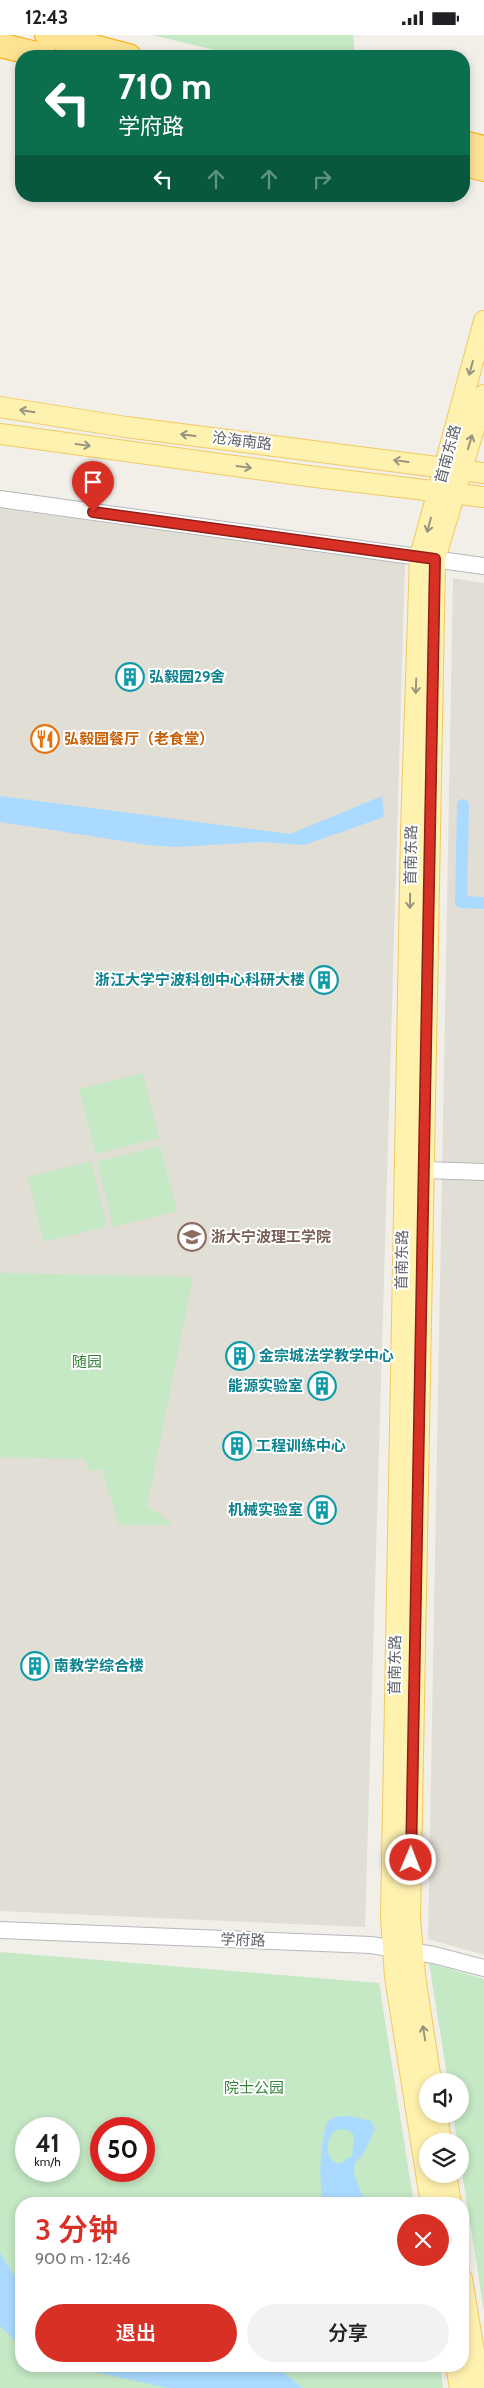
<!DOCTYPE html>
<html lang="zh">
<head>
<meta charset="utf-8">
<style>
  body { margin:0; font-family:Cabin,"Noto Sans SC",sans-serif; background:#f2f2f2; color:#202124; height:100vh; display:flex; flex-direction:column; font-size:19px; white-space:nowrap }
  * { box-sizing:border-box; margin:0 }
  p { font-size:16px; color:#757577 }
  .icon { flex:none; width:28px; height:28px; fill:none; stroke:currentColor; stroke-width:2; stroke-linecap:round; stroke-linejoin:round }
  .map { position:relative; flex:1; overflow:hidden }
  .panel { position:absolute; left:15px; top:2162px; width:454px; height:175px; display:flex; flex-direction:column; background:#fff; border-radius:20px; box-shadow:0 2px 8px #0003 }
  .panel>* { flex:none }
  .guide { position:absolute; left:15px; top:15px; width:455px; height:152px; border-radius:20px; box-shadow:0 2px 8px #0003; background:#0b6e4f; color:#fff; overflow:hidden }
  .tools { position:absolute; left:419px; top:2038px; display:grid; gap:10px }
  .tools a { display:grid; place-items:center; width:50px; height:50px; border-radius:50%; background:#fff; box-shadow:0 2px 8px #0003; font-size:25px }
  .speed { position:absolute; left:15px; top:2082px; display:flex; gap:10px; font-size:25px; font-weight:700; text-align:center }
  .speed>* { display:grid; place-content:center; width:65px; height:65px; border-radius:50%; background:#fff; box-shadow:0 2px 8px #0003; line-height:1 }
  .speed small { font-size:12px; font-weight:400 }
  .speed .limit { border:8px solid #d22; background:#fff; color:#111 }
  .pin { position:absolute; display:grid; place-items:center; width:42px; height:42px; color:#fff; margin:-51px -21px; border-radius:50% 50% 50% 0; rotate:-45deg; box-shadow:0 0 5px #0007 }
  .pin .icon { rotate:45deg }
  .me { position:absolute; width:55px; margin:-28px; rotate:1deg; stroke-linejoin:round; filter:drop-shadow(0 0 4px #0008) }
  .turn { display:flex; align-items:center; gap:18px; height:105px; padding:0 20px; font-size:22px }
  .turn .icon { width:65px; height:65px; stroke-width:2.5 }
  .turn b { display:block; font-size:35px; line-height:42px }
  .lanes { display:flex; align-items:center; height:48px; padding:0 20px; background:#0003; justify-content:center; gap:25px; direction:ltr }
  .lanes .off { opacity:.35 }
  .round { display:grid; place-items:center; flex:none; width:52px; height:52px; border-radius:26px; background:#f2f2f2 }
  .overview { display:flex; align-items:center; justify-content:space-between; height:85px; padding:0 20px }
  h1 { font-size:30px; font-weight:600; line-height:38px; color:#d93025 }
  .button { display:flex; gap:10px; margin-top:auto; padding:10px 20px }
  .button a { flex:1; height:58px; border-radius:30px; background:#d93025; color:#fff; font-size:20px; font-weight:600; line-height:58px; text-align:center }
  .button a+a { background:#f2f2f2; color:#202124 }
  .status { display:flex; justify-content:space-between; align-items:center; height:35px; padding:0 25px; background:#fff; direction:ltr }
  .status svg { height:14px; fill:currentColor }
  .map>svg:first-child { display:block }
  .education { fill:#e1ded6 }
  .green { fill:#c5e8c5; fill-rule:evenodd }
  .water { fill:#aadaff; fill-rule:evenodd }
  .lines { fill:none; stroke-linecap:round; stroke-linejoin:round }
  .canal { stroke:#aadaff; stroke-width:12 }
  .minor-casing { stroke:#b5b8bc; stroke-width:18 }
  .major-casing { stroke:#f2c960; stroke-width:22 }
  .highway-casing { stroke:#f9ab00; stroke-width:26 }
  .minor { stroke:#fff; stroke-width:16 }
  .major { stroke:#fff2af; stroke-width:20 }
  .highway { stroke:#fde293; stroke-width:24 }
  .oneway { stroke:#979581 }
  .route-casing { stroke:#8d1f18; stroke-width:12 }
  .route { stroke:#d93025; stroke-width:9 }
  .labels { text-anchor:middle; stroke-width:4; stroke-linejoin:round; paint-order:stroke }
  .street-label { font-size:15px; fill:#5f6368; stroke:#fff }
  .culture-label { font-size:15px; font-weight:bold; fill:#0d838f; stroke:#fff; text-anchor:start }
  .food-label { font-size:15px; font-weight:bold; fill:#c56008; stroke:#fff; text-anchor:start }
  .education-label { font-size:15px; font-weight:bold; fill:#785e54; stroke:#fff; text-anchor:start }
  .park-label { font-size:15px; fill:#348238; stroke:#fff }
</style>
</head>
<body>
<div class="status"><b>12:43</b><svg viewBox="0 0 49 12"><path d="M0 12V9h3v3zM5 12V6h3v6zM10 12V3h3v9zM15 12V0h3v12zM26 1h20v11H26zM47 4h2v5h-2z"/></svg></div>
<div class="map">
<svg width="484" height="2353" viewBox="0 0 484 2353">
  <rect width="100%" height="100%" fill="#f1efe8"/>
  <path class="education" d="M 0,473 L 405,528 L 365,1892 L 0,1876 Z
    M 453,543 L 484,548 L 484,1920 L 428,1904 Z"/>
  <path class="green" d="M 152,0 L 353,0 L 355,21 L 240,21 Z
    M 143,1038 L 159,1103 L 96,1119 L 79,1054 Z
    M 160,1111 L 177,1176 L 113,1192 L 97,1127 Z
    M 91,1126 L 107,1191 L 44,1207 L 28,1142 Z
    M 0,1238 L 193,1242 L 147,1471 L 174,1490 L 119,1490 L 102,1434 L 89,1436 L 85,1424 L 0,1422 Z
    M 0,1917 L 379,1948 L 414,2169 L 21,2169 L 21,2331 L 440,2331 L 443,2353 L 0,2353 ZM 26,2094 L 69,2094 L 69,2136 L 26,2136 ZM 101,2094 L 144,2094 L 144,2136 L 101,2136 Z
    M 429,1928 L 484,1944 L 484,2276 L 460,2125 L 460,2106 L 457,2106 L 453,2079 L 460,2079 L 460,2046 L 448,2046 Z"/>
  <path class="water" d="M 0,761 L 290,799 L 382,761 L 384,782 L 304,810 L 262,807 L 177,812 L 148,810 L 0,787 Z
    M 349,2081 L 371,2086 L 375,2094 L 364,2118 L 355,2128 L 354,2138 L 362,2160 L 368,2169 L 323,2169 C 319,2141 319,2114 327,2087 L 335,2082 ZM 342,2094 L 347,2095 L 354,2100 L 352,2121 L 339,2129 C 324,2124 325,2107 334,2096 Z
    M 0,2218 L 21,2251 L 21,2311 L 0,2291 Z
    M 67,2331 L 275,2331 L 303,2353 L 168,2353 Z"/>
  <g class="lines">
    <path class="canal" d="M 463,770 L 461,867 L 484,868"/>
    <defs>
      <path id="minor" d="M 0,464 L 484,531
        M 424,1135 L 484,1137
        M 0,1895 L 371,1910 L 434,1920 L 484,1933"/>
      <path id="major" d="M 0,372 L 126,392 L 484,438
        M 0,399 L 316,442 L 484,462
        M 431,2046 L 415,1941 L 410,1884 L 435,524 L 484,360
        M 437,2079 L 441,2106
        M 446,2139 L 451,2169
        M 431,2169 L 395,1942 L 391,1882 L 411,797 L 420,522 L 484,286
        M 462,2244 L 480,2353
        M 456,2331 L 460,2353"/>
      <path id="highway" d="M 47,0 L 129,21
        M 0,10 L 44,21
        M 464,108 L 484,113
        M 464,129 L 484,134"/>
    </defs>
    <use href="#minor" class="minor-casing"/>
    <use href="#major" class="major-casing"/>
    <use href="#highway" class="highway-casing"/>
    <use href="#minor" class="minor"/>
    <use href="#major" class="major"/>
    <use href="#highway" class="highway"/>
  </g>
  <defs><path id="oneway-shaft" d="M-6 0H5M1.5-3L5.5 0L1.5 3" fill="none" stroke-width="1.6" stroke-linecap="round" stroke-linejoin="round" transform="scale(1.25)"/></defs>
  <g class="oneway">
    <use href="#oneway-shaft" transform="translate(471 333) rotate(105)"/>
    <use href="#oneway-shaft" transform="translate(27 376) rotate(-171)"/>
    <use href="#oneway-shaft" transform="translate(188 400) rotate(-173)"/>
    <use href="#oneway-shaft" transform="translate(470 407) rotate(-73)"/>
    <use href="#oneway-shaft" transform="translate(83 410) rotate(8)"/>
    <use href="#oneway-shaft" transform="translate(401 426) rotate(-172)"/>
    <use href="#oneway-shaft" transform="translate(244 432) rotate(8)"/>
    <use href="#oneway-shaft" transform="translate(429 490) rotate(105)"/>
    <use href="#oneway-shaft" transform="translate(416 651) rotate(92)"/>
    <use href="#oneway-shaft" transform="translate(410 866) rotate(91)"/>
    <use href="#oneway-shaft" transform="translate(424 1998) rotate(-99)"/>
  </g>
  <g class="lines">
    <defs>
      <path id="route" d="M 93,477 L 435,524 L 411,1825"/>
    </defs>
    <use href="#route" class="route-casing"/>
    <use href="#route" class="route"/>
  </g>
  <defs>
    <symbol id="building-ring" viewBox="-11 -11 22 22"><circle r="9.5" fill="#fff" stroke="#0f9aa8" stroke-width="1.5"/><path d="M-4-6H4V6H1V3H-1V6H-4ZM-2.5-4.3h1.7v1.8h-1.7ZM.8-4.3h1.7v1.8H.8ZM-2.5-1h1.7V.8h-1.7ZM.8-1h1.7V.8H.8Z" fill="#0f9aa8"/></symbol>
    <symbol id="restaurant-ring" viewBox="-11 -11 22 22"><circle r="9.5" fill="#fff" stroke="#e8710a" stroke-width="1.5"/><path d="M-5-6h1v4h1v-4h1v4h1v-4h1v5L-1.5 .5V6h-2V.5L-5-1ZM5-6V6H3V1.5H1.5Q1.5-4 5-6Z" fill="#e8710a"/></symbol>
    <symbol id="university-ring" viewBox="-11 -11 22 22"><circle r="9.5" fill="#fff" stroke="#8d6e63" stroke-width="1.5"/><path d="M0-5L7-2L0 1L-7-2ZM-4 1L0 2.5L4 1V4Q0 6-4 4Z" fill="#8d6e63"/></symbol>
  </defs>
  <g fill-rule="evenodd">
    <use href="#building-ring" x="114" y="626" width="32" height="32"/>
    <use href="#restaurant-ring" x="29" y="688" width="32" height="32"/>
    <use href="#building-ring" x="308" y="929" width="32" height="32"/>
    <use href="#university-ring" x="176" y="1186" width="32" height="32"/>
    <use href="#building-ring" x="224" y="1305" width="32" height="32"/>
    <use href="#building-ring" x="306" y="1335" width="32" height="32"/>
    <use href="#building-ring" x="221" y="1395" width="32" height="32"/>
    <use href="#building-ring" x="306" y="1459" width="32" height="32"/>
    <use href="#building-ring" x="19" y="1615" width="32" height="32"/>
  </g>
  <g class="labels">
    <g class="street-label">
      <text transform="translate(242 406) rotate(7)" y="5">沧海南路</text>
      <text transform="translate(448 419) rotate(-75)" y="5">首南东路</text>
      <text transform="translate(411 820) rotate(-89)" y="5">首南东路</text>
      <text transform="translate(402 1225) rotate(-89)" y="5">首南东路</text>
      <text transform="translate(395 1630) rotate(-89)" y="5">首南东路</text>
      <text transform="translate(243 1905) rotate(2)" y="5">学府路</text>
    </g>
    <g class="culture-label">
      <text x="149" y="647">弘毅园29舍</text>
      <text x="305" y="950" text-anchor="end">浙江大学宁波科创中心科研大楼</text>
      <text x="259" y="1326">金宗城法学教学中心</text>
      <text x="303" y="1356" text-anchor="end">能源实验室</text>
      <text x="256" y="1416">工程训练中心</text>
      <text x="303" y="1480" text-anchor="end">机械实验室</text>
      <text x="54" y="1636">南教学综合楼</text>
    </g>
    <g class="food-label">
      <text x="64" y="709">弘毅园餐厅（老食堂）</text>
    </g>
    <g class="education-label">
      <text x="211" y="1207">浙大宁波理工学院</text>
    </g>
    <g class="park-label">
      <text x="87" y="1332">随园</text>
      <text x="254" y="2058">院士公园</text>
    </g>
  </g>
</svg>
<div class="tools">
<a><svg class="icon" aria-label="sound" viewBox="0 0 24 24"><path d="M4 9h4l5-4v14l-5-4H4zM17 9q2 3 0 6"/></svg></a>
<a><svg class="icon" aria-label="layers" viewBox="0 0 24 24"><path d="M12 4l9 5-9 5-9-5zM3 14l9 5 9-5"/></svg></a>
</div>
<div class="speed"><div>41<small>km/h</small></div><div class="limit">50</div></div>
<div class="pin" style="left:93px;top:477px;background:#d93025"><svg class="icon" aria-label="arrive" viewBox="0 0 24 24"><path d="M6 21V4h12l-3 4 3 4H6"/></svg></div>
<svg class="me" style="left:411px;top:1825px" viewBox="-20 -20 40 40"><circle r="17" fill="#d93025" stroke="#fff" stroke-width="3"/><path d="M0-11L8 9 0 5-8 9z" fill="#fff"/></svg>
<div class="guide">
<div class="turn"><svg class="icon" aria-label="left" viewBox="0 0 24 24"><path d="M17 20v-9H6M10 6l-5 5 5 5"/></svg><div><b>710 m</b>学府路</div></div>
<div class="lanes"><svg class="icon" aria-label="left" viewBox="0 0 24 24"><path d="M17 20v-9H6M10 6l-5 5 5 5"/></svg><svg class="icon off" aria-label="ahead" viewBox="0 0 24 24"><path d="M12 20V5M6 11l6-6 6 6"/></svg><svg class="icon off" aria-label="ahead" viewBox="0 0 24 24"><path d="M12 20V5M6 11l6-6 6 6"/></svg><svg class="icon off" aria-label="right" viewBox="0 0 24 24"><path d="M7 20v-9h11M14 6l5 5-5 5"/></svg></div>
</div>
<section class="panel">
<div class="overview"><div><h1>3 分钟</h1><p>900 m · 12:46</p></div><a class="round" style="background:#d93025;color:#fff"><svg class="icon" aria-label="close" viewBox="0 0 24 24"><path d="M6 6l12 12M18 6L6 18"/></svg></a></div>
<div class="button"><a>退出</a><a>分享</a></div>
</section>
</div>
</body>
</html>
